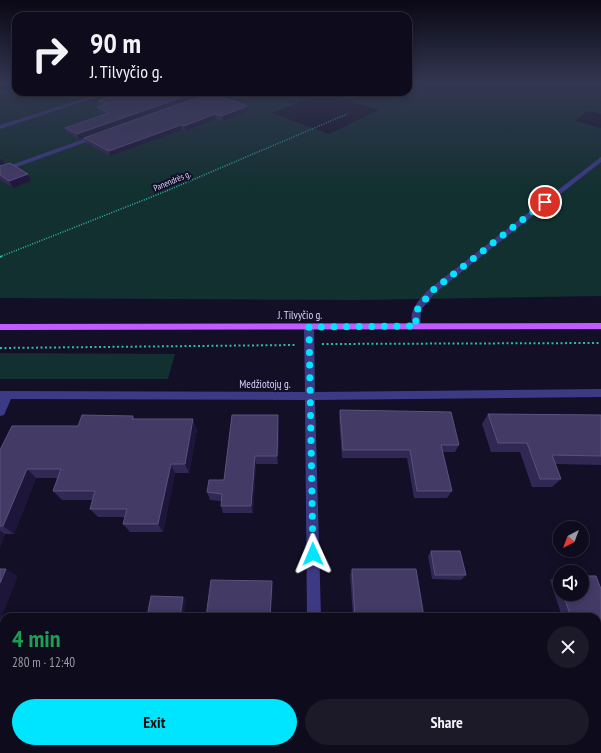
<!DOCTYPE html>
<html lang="en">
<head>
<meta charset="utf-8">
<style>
  body { margin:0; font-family:"PT Sans Narrow",sans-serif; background:#1c1929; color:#f1f3f6; height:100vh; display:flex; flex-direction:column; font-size:15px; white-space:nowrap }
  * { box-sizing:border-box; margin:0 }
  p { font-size:13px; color:#9b9ba3 }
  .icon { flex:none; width:22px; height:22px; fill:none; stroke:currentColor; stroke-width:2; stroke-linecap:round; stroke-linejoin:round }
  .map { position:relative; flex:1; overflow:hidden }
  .panel { position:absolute; left:0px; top:613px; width:601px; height:140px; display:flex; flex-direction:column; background:#0e0b1c; border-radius:12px 12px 0 0; box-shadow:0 2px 10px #0003,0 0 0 1px #2e2b3b }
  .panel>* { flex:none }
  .top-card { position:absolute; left:12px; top:12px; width:400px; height:84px; border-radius:12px; box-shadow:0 2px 10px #0003,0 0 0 1px #2e2b3b; background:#0e0b1c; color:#f1f3f6; overflow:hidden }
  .needle { width:26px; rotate:221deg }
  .buttons { position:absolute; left:553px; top:521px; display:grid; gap:8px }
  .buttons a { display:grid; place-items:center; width:36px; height:36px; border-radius:50%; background:#0e0b1c; box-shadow:0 2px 10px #0003,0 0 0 1px #2e2b3b; font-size:20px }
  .pin { position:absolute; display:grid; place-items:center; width:34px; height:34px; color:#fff; margin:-17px; border:2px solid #fff; border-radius:50%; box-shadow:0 1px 4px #0007 }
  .me { position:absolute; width:44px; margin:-22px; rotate:359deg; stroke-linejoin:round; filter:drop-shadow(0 0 3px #0008) }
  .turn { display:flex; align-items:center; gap:14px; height:84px; padding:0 12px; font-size:18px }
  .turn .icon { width:52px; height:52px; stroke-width:2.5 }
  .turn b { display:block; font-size:28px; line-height:34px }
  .round { display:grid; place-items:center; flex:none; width:42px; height:42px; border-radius:21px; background:#1c1929 }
  .head { display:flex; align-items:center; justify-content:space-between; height:68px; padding:0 12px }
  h1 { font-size:24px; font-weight:700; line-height:30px; color:#1e9e55 }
  .cta { display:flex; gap:8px; margin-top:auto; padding:8px 12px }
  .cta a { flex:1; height:46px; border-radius:24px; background:#00e5ff; color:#111; font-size:16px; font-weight:700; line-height:46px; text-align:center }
  .cta a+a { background:#1c1929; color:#f1f3f6 }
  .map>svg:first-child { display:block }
  .green { fill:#12302f; fill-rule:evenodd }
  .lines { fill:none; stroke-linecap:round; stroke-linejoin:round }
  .path-far1 { stroke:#2fb8b0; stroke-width:1.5; stroke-dasharray:1 1.5; stroke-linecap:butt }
  .path { stroke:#2fb8b0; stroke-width:2; stroke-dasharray:2 2.5; stroke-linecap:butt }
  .minor { fill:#3d3a85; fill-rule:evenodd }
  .major { fill:#c25bff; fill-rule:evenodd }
  .wall { fill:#312854 }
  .shaded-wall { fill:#1d163a }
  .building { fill:#433a66; stroke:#5a527e }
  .route { stroke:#00e5ff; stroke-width:7; stroke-dasharray:0 12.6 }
  .labels { text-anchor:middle; stroke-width:4; stroke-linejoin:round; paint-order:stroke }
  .far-street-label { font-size:9px; fill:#d9d4ff; stroke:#130f26 }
  .street-label { font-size:11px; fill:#d9d4ff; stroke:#130f26 }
</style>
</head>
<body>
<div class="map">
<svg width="601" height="753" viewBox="0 0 601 753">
  <rect width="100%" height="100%" fill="#130f26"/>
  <path class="green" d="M 0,84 L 16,84 L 16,92 L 408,92 L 408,84 L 566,84 L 601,91 L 601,114 L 587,111 L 575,121 L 601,128 L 601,296 L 358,300 L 0,298 ZM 321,93 L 379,110 L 329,134 L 272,113 Z
    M 0,353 L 175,354 L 168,379 L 0,379 Z"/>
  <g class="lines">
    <path class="path-far1" d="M 2,256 L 164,192 L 347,114"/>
    <path class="path" d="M 0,257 L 4,255
      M 322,344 L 601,343
      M 0,348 L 295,345"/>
    <path class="minor" d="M 16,88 L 16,90 L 0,94 L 0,92 Z
      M 105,92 L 112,92 L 0,129 L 0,125 Z
      M 98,134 L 100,135 L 100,137 L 0,173 L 0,169 Z
      M 601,157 L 601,162 L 435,293 L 421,310 L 420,328 L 414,328 C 406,312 419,300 429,289 Z
      M 309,324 L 314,327 L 315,392 L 601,389 L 601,397 L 315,400 L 321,617 L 307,617 L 305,400 L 11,399 L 4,415 L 0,416 L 0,391 L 305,392 L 304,327 Z
      M 311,749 L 327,749 L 327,753 L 311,753 Z"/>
    <path class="major" d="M 601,323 L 601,329 L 0,330 L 0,324 Z"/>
  </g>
  <path class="wall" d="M 590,84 L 601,84 L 601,87 L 590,85 Z
    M 211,92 L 79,139 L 67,133 L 65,128 L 104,114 L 99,112 L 97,107 L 101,106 L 99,105 L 98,101 Z
    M 213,92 L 249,92 L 229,99 L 248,111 L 223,121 L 216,119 L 185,131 L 182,130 L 110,156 L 86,143 L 84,138 Z
    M 277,92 L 318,92 L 298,100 Z
    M 0,157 L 5,164 L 31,181 L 13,188 L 0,180 Z
    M 340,410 L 459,445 L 455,452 L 443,452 L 452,491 L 447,498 L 414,498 L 407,458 L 342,458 L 339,418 Z
    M 488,414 L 601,415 L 601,465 L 555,464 L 561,479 L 552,487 L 532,487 L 520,452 L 491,452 L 482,424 Z
    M 133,416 L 135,419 L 197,429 L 189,473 L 175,473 L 163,532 L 130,532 L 123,524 L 125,517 L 98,517 L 90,509 L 93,500 L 62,500 L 53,491 L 57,478 L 36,478 L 14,534 L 5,534 L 0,547 L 0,450 L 78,426 Z
    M 279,423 L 278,464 L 256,464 L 253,513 L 223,513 L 221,506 L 221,501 L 210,500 L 207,492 L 224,480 Z
    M 431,551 L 466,575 L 461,580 L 432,579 L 428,556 Z
    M 352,569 L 424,617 L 353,617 L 350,575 Z
    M 556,576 L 560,576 L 560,594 L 582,594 L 601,589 L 601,641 L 597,641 L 597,617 L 562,617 L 550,580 Z
    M 378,749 L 507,749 L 502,753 L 467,753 L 465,750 L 460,753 L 372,753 Z"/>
  <path class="shaded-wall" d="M 197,92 L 211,92 L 79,139 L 77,134 Z
    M 236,92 L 249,92 L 224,101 L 223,97 Z
    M 306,92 L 318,92 L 298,100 L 298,95 Z
    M 247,106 L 248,111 L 223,121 L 222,116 Z
    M 215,114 L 216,119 L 185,131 L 184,126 Z
    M 181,125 L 182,130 L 110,156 L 109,151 Z
    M 0,159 L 2,159 L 6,165 L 0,168 Z
    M 28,174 L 31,181 L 13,188 L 9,181 Z
    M 278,415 L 279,423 L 278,464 L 277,456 Z
    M 193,419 L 197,429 L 189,473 L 185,464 Z
    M 255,456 L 256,464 L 253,513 L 251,506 Z
    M 171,464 L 175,473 L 163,532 L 158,524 Z
    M 27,469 L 36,478 L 14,534 L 3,526 Z
    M 0,531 L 5,534 L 0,547 Z
    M 6,569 L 18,576 L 0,621 L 0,583 Z
    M 272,581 L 273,587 L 271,617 L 270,617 Z
    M 183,597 L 186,600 L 184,617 L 180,617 Z
    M 20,749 L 34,749 L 33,753 L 19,753 Z
    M 263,749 L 265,749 L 264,753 L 263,753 Z"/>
  <path class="building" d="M 122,92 L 197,92 L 77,134 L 65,128 L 109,113 L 97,107 L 107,104 L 98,101 Z
    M 213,92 L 236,92 L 223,97 L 247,106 L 222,116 L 215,114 L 184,126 L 181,125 L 109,151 L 84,138 Z
    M 289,92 L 306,92 L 298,95 Z
    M 10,163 L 28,174 L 9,181 L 0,175 L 0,166 Z
    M 340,410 L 451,412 L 459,445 L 441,445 L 452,491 L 417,491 L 410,450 L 343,450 Z
    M 488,414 L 601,415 L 601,456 L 552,455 L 561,479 L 540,479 L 527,443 L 498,443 Z
    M 82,415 L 133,416 L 132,419 L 193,419 L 185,464 L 171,464 L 158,524 L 123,524 L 127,509 L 90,509 L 95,491 L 53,491 L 61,469 L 27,469 L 3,526 L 0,526 L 0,450 L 12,426 L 78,426 Z
    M 232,415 L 278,415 L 277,456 L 255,456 L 251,506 L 221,506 L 222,494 L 207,492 L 209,480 L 224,480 Z
    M 431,551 L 460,551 L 466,575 L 435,575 Z
    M 0,569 L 6,569 L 0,583 Z
    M 352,569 L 416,569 L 424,617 L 355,617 Z
    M 556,576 L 560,576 L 560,586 Z
    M 582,576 L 596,576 L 601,589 L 601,638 L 597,638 L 597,617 L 571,617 L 563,594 L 582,594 Z
    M 211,580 L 272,581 L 270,617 L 206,617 Z
    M 151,596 L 183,597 L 180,617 L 147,617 Z
    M 0,702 L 4,702 L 4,749 L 20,749 L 19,753 L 0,753 Z
    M 189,749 L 263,749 L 263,753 L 189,753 Z
    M 382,749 L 465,749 L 460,753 L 377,753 Z
    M 472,749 L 507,749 L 502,753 L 474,753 Z"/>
  <linearGradient id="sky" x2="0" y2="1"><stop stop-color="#0a0815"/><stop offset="0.44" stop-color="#333752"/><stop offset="1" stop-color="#333752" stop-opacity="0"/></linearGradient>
  <rect width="601" height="190" fill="url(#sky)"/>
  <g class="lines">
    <path class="route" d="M 313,554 L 309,327 L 417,326 L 415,317 L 417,310 L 432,291 L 545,202"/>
  </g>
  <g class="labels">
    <g class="far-street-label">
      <text transform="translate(172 181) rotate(-23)" y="3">Panendrės g.</text>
    </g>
    <g class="street-label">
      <text x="300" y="319">J. Tilvyčio g.</text>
      <text x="265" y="388">Medžiotojų g.</text>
    </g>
  </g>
</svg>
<div class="buttons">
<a><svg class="needle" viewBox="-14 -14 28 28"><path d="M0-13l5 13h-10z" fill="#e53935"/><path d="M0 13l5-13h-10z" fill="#9b9ba3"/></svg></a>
<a><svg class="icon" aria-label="sound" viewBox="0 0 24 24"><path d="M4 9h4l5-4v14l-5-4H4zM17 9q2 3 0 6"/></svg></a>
</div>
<div class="pin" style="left:545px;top:202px;background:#d93025"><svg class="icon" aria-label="arrive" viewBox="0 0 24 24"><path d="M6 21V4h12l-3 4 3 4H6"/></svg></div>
<svg class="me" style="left:313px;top:554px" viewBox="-20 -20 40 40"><path d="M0-17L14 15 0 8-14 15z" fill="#00e5ff" stroke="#fff" stroke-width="4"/></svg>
<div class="top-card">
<div class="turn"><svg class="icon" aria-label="right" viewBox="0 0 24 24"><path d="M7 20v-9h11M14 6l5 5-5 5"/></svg><div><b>90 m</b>J. Tilvyčio g.</div></div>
</div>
<section class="panel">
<div class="head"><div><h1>4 min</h1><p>280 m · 12:40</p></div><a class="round"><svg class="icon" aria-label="close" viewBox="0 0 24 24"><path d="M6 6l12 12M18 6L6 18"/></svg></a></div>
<div class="cta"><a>Exit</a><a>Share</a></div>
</section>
</div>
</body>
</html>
